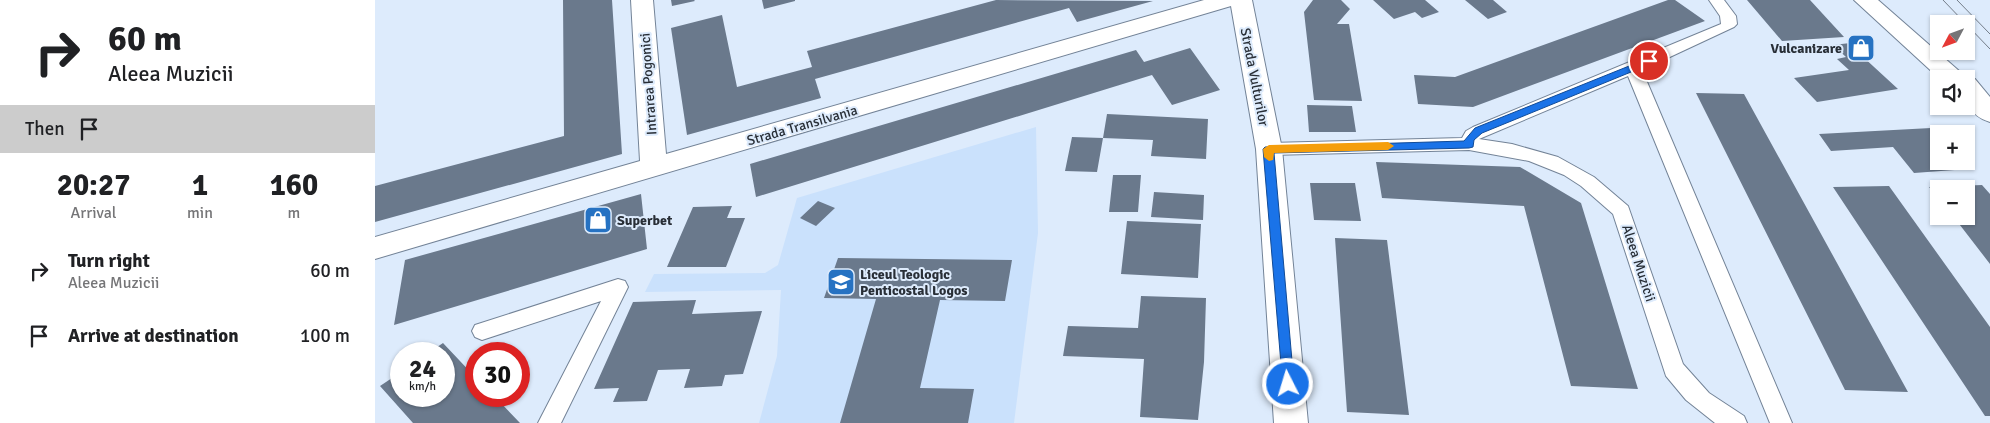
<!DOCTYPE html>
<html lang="en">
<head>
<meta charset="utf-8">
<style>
  body { margin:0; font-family:Signika,sans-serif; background:#f6f6f6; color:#202124; height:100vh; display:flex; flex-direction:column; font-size:19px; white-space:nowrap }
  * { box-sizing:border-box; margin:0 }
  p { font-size:16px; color:#757577 }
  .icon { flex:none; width:28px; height:28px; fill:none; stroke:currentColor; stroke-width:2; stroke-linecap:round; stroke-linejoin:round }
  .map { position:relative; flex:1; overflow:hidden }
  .drawer { display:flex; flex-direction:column; background:#fff; width:375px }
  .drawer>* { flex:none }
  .hud { background:#fff; color:#202124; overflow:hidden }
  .needle { width:32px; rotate:229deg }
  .tools { position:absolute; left:1555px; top:15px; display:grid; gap:10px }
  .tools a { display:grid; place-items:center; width:45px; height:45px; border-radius:0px; background:#fff; box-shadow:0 1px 4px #0004; font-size:25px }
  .speed { position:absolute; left:15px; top:342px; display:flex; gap:10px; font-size:25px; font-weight:700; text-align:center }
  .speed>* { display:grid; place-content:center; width:65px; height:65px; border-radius:50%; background:#fff; box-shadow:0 1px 4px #0004; line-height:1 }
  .speed small { font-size:12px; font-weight:400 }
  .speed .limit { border:8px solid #d22; background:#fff; color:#111 }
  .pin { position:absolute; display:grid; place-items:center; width:42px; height:42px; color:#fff; margin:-21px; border:2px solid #fff; border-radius:50%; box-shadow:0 1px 5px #0007 }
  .me { position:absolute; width:55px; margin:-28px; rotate:355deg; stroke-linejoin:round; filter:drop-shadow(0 0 4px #0008) }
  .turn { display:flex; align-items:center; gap:18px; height:105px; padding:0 25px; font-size:22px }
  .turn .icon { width:65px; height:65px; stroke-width:2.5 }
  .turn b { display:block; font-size:35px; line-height:42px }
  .then { display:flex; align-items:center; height:48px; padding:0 25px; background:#0003; gap:10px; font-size:19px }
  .eta { display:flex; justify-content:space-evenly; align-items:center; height:85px; text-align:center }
  .eta b { font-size:30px; font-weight:700; line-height:35px }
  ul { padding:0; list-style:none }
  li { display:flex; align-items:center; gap:15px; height:65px; padding:0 25px }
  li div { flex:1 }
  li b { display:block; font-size:19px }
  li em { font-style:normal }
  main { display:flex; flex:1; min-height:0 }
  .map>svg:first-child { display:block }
  .built { fill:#cae1fc }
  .building { fill:#6a798c }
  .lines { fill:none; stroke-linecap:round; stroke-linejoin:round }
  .service-casing { stroke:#738397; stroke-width:2 }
  .minor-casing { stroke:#738397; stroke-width:2 }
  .secondary-casing { stroke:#738397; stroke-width:2 }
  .service { fill:#fff; fill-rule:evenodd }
  .minor { fill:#fff; fill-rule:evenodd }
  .secondary { fill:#fff; fill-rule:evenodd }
  .tram { stroke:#747d89; stroke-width:1 }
  .route { fill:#1a73e8; stroke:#114b97 }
  .slow { fill:#f59e0b }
  .labels { text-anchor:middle; stroke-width:4; stroke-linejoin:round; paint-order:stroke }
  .poi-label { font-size:14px; font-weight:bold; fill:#282e36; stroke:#ddebfc; text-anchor:start }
  .street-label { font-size:14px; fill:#282e36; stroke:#ddebfc }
</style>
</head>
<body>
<main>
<section class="drawer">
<div class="hud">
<div class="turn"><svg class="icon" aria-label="right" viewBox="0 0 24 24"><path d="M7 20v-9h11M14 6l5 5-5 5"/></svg><div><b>60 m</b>Aleea Muzicii</div></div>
<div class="then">Then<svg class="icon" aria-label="arrive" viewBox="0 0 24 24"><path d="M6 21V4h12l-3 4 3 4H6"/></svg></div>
</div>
<div class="eta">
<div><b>20:27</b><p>Arrival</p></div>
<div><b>1</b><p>min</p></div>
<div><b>160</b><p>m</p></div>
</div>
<ul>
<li><svg class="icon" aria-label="right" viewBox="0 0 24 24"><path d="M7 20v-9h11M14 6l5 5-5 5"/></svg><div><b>Turn right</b><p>Aleea Muzicii</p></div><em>60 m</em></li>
<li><svg class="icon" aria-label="arrive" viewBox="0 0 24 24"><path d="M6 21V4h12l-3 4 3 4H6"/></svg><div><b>Arrive at destination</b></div><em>100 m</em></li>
</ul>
</section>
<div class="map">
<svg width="1615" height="423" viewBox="0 0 1615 423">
  <rect width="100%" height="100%" fill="#ddebfc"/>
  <path class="built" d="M 661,127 L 663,233 L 639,423 L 384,423 L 402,356 L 406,290 L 270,292 L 279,274 L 390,273 L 403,265 L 422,198 Z"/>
  <path class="building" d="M 188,0 L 237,0 L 247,154 L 0,222 L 0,186 L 189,136 Z
    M 296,0 L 319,0 L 320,1 L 297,6 Z
    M 387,0 L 420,0 L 420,1 L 389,9 Z
    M 621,0 L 778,1 L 702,22 L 694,8 L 440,79 L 446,98 L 312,135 L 296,28 L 347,15 L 362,87 L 437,67 L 432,51 Z
    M 938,0 L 966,0 L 975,9 L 962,24 L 974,24 L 987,101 L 939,100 L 929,12 Z
    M 998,0 L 1050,0 L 1064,12 L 1047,18 L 1040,12 L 1019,19 Z
    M 1090,0 L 1118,0 L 1132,12 L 1113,19 Z
    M 1293,0 L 1300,0 L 1330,21 L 1098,107 L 1043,104 L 1039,75 L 1080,77 Z
    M 1372,0 L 1435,0 L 1469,37 L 1407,41 Z
    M 1484,42 L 1497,54 L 1486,55 L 1523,89 L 1442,102 L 1419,78 L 1474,70 L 1462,59 L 1471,57 L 1458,45 Z
    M 815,48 L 845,90 L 797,105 L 777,75 L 381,197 L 375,164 L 761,50 L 769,62 Z
    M 1321,93 L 1369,94 L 1533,392 L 1470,390 Z
    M 932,105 L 977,106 L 981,132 L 934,132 Z
    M 732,114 L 833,119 L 831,159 L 776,156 L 778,140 L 728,138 L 722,172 L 690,171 L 697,137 L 728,138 Z
    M 1556,128 L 1564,136 L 1564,161 L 1586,161 L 1593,169 L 1539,173 L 1518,147 L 1456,151 L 1444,134 Z
    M 1001,162 L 1145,167 L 1206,203 L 1263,389 L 1196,386 L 1149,206 L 1007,198 Z
    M 738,175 L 766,175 L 763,212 L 734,212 Z
    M 935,183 L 980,183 L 986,221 L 939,220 Z
    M 1607,185 L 1615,194 L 1615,264 L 1578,216 L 1591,216 L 1591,189 L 1564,189 L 1564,198 L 1554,187 Z
    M 1514,186 L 1615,327 L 1615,416 L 1610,416 L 1458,187 Z
    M 779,192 L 829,195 L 828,220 L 776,217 Z
    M 266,194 L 272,249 L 19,325 L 30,260 Z
    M 443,201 L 460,208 L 441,226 L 425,218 Z
    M 357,206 L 352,218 L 370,218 L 351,267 L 292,267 L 318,207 Z
    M 752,221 L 826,224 L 823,278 L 746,274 Z
    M 960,238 L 1012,240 L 1034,415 L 972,412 Z
    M 463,258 L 637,260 L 630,301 L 565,300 L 545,388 L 599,389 L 593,423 L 465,423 L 501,299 L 449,298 Z
    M 766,296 L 831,298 L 829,362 L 823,420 L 765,417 L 769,359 L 688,356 L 693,326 L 763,328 Z
    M 321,300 L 317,314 L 387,311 L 368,374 L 350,375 L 347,386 L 309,388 L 315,369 L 283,370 L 272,401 L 238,402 L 244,388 L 219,389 L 258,302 Z
    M 68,343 L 101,378 L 101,396 L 119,396 L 145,423 L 38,423 L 5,386 L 26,372 L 26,396 L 69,396 L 69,354 L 52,354 Z"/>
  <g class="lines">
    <defs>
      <path id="service" d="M 1334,0 L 1349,0 L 1361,16 L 1362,24 L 1359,27 L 1267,70 L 1417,423 L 1395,423 L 1253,76 L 1104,139 L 1137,144 L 1183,157 L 1219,177 L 1253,206 L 1308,364 L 1334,393 L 1369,416 L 1372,423 L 1340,423 L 1311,400 L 1291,376 L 1238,214 L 1206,186 L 1189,175 L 1154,161 L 1094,150 L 894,155 L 888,153 L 885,149 L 888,145 L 894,143 L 1087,138 L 1091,131 L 1098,127 L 1346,24 L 1345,16 Z
        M 243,279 L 250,281 L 253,287 L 186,423 L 163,423 L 226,301 L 107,340 L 100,337 L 97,331 L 100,325 Z"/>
      <path id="minor" d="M 256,0 L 278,0 L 291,154 L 829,0 L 877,0 L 907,149 L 933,423 L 899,423 L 881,149 L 856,6 L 0,259 L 0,237 L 265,161 Z"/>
      <path id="secondary" d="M 1479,0 L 1503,0 L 1591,77 L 1600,79 L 1615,97 L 1615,122 C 1592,115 1591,99 1591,79 L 1565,79 Z"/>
    </defs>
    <use href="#service" class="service-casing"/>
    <use href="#minor" class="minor-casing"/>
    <use href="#secondary" class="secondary-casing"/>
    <use href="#service" class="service"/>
    <use href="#minor" class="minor"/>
    <use href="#secondary" class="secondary"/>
    <path class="tram" d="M 1568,0 L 1591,24
      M 1582,0 L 1615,34
      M 1591,24 L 1615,49"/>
  </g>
  <path class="route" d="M 1274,58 L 1278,59 L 1278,63 L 1107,133 L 1099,140 L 1098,147 L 1094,148 L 899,153 L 919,384 L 917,388 L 913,390 L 908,388 L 888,149 L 890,147 L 1089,141 L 1100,128 Z"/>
  <path class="slow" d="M 1013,142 L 1019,146 L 1013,150 L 899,153 L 898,160 L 894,161 L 889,157 L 888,149 L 894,145 Z"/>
  <defs>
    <symbol id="shop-square" viewBox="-11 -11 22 22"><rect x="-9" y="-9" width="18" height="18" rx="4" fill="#2672c2" stroke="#ddebfc"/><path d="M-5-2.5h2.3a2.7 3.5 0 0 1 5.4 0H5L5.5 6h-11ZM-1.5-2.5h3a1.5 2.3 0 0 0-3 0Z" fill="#fff"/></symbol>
    <symbol id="school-square" viewBox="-11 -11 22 22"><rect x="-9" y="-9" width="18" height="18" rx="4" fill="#2672c2" stroke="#ddebfc"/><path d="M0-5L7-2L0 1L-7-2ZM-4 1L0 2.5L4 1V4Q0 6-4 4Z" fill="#fff"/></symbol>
  </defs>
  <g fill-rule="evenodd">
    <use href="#shop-square" x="1470" y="32" width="32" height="32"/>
    <use href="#shop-square" x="207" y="204" width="32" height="32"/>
    <use href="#school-square" x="450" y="266" width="32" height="32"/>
  </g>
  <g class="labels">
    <g class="poi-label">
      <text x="1467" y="53" text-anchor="end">Vulcanizare</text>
      <text x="242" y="225">Superbet</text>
      <text x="485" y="279">Liceul Teologic<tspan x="485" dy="16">Penticostal Logos</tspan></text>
    </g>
    <g class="street-label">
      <text transform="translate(880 77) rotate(79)" y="5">Strada Vulturilor</text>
      <text transform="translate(273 84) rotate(-94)" y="5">Intrarea Pogonici</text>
      <text transform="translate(427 125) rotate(-16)" y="5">Strada Transilvania</text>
      <text transform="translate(1264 263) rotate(72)" y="5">Aleea Muzicii</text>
    </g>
  </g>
</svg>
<div class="tools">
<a><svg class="needle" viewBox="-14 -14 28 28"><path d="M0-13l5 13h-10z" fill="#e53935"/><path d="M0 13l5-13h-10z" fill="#757577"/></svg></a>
<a><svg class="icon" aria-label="sound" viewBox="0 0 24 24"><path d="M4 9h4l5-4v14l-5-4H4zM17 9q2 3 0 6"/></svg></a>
<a>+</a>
<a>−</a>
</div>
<div class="speed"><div>24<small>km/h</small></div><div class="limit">30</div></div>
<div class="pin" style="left:1274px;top:61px;background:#d93025"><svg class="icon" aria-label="arrive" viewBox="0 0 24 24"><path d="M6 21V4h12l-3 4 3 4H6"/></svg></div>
<svg class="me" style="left:913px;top:384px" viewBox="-20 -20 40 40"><circle r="17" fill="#1a73e8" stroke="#fff" stroke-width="3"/><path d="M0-11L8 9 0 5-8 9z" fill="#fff"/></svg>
</div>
</main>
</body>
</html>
